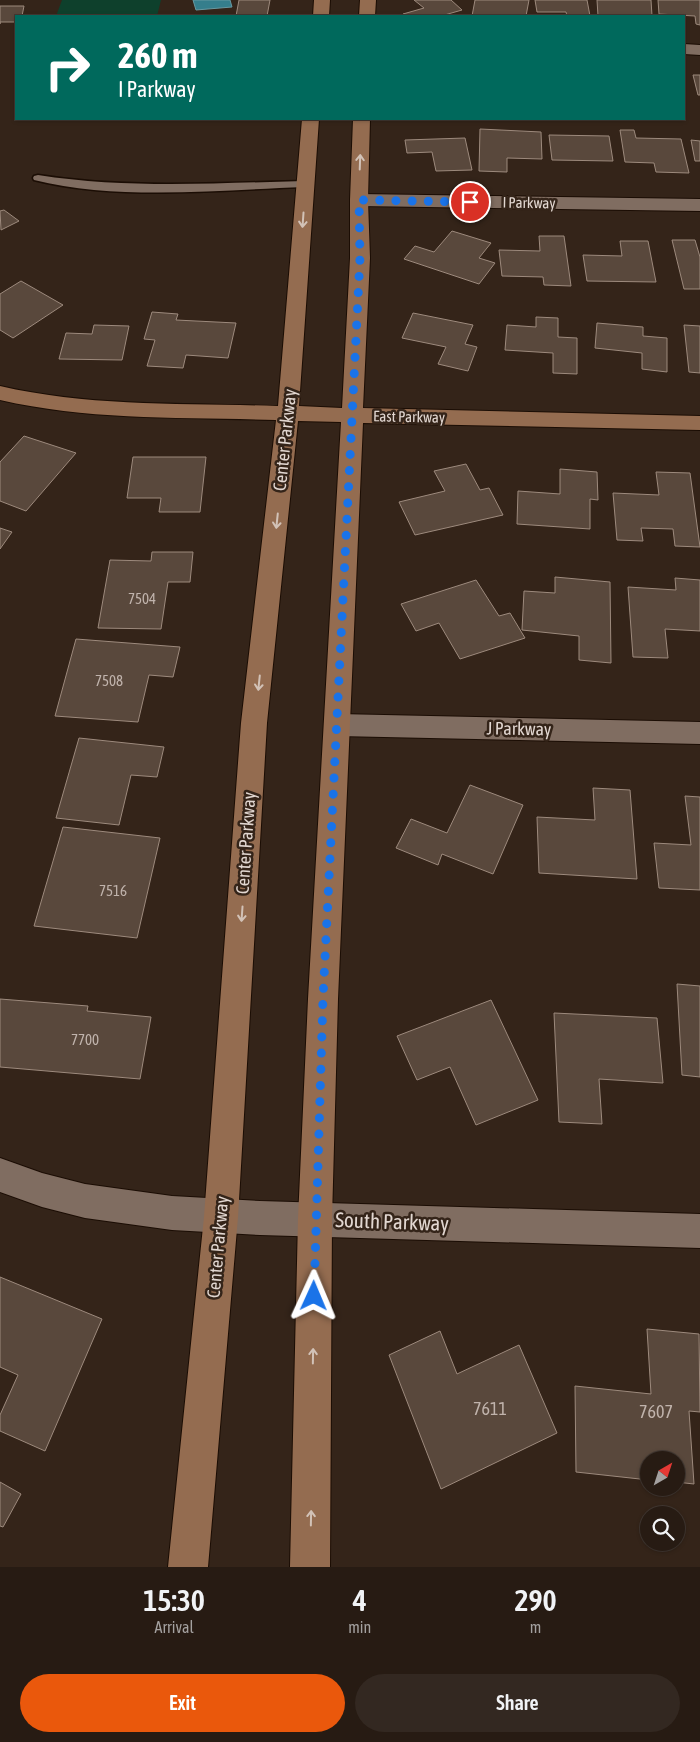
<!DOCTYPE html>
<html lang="en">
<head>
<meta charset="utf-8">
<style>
  body { margin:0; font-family:"Asap Condensed",sans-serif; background:#332821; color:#f1f3f6; height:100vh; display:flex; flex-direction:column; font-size:19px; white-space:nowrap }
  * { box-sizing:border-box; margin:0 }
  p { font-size:16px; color:#a4a1a0 }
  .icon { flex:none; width:28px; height:28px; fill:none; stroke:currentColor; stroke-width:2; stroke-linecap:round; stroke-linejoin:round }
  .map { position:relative; height:1567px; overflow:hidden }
  .panel { display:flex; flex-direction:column; background:#271b13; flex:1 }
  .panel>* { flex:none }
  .banner { position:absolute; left:15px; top:15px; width:670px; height:105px; border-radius:0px; box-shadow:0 1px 4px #0004,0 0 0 1px #433933; background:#00695c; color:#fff; overflow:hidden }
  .needle { width:32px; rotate:39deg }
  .fabs { position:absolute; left:640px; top:1451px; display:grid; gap:10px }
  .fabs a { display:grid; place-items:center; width:45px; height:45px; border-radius:50%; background:#271b13; box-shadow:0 1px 4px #0004,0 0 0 1px #433933; font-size:25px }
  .pin { position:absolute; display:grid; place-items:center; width:42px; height:42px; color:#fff; margin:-21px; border:2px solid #fff; border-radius:50%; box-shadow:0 1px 5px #0007 }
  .me { position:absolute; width:55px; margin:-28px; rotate:1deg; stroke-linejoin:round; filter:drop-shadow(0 0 4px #0008) }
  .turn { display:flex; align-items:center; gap:18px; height:105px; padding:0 20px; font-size:22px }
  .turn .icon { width:65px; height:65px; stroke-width:2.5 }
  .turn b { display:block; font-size:35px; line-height:42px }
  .eta { display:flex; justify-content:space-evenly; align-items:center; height:85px; text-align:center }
  .eta b { font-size:30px; font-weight:600; line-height:35px }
  .cta { display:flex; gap:10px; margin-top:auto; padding:10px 20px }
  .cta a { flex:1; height:58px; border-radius:30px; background:#ea580c; color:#fff; font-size:20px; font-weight:600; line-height:58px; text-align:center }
  .cta a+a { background:#332821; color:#f1f3f6 }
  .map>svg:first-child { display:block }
  .green { fill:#0e402c }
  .water { fill:#357e8c; stroke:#6999a1 }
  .building { fill:#59483c; stroke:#9d8a7d }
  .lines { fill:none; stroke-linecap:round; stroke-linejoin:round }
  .lane-casing { stroke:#1b0d04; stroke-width:3 }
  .street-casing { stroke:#1b0d04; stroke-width:2 }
  .secondary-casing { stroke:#1b0d04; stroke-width:2 }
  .lane { fill:#806d61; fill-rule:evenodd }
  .street { fill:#806d61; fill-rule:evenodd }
  .secondary { fill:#946c50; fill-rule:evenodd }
  .oneway { stroke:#d2c2b7 }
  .route { stroke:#1a73e8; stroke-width:9; stroke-dasharray:0 16.2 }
  .labels { text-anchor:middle; stroke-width:5; stroke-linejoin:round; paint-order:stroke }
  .far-street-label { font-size:15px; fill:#e2d7d1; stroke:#342419 }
  .number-label { font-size:15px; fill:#c0b3ac }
  .street-label { font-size:18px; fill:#e2d7d1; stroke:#342419 }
  .near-number-label { font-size:18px; fill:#c0b3ac }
  .near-street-label { font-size:21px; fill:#e2d7d1; stroke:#342419 }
</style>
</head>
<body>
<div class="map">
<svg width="700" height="1567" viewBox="0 0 700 1567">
  <rect width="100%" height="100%" fill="#342419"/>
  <path class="green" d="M 62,0 L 161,0 L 157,16 L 56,16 Z"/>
  <path class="water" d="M 193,0 L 230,0 L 232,7 L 196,10 Z"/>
  <path class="building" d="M 239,0 L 270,0 L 267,16 L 236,16 Z
    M 414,0 L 451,0 L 462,10 L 441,16 L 407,16 L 403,14 L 424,8 Z
    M 475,0 L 529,0 L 526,16 L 472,16 Z
    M 535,0 L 587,0 L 590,16 L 567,16 L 566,12 L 537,12 Z
    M 597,0 L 651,0 L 652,16 L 598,16 Z
    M 658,0 L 700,0 L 700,25 L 696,24 L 695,16 L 659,14 Z
    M 0,6 L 24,6 L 22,16 L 16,16 L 16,22 L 0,22 L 0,24 Z
    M 693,75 L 700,75 L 700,95 L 698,95 Z
    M 480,129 L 541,132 L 542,159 L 507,158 L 507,172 L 479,171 Z
    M 620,130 L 634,130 L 636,138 L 681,139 L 689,173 L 656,172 L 654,163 L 625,162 Z
    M 549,135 L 609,136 L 613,161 L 552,160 Z
    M 465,138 L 472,170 L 436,171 L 432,152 L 407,153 L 405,140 Z
    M 691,140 L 700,141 L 700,161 L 695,161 Z
    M 4,210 L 19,221 L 1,230 L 0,211 Z
    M 452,231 L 491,243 L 479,258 L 495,263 L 479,284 L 404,259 L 415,246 L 434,252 Z
    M 539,236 L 564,236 L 571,286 L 544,285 L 543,277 L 502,276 L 499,250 L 540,251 Z
    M 672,240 L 695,240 L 700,257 L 700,289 L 684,289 Z
    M 620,241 L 648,241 L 656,282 L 587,281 L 583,255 L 622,256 Z
    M 21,281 L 63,305 L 13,338 L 0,330 L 0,294 Z
    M 152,312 L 178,314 L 176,320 L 236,323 L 228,358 L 186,355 L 183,368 L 147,366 L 155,340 L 144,339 Z
    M 413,313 L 473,325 L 465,344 L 477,347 L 468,371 L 438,364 L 446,347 L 402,338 Z
    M 536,317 L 558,318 L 558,337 L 577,338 L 577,374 L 553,373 L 553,353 L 505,350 L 507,325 L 536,327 Z
    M 597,323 L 643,327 L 643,336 L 667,338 L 667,372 L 642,369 L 642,353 L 595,348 Z
    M 94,325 L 129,326 L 122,360 L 59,359 L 66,333 L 92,334 Z
    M 684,325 L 700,326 L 700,373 L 689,372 Z
    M 24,436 L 76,453 L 26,511 L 0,501 L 0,462 Z
    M 133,457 L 206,457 L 200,512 L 159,512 L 161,498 L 127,498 Z
    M 466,464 L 480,490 L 489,488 L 503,515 L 415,535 L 399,502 L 445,491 L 434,471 Z
    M 560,469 L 597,472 L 598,500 L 590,499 L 590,529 L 517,524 L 518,491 L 560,494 Z
    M 656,472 L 690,473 L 700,547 L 675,546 L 673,529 L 641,528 L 643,541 L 617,540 L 613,493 L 659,495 Z
    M 0,528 L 12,532 L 0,549 Z
    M 152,552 L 193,552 L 190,582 L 168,582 L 161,629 L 98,628 L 110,560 L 151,561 Z
    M 555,577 L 610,582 L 611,663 L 579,660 L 579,636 L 522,630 L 524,591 L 555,593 Z
    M 675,578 L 700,580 L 700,631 L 665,629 L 668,658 L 633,657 L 628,587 L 676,590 Z
    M 476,580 L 499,616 L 510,613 L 525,638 L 460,659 L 439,623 L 416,631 L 401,604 Z
    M 76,639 L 180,647 L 173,677 L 149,675 L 138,722 L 55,716 Z
    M 79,738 L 164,747 L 157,777 L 131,775 L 119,825 L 56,818 Z
    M 470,785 L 523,805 L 493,874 L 442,854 L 438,865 L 396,848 L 411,819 L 447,833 Z
    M 593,788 L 630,790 L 637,879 L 539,873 L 537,817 L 595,820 Z
    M 685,796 L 700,797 L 700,890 L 659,888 L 654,843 L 691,845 Z
    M 63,827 L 160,838 L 137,938 L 34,926 Z
    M 677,984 L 700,986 L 700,1077 L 682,1075 Z
    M 0,999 L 88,1006 L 87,1011 L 151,1017 L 140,1079 L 0,1067 Z
    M 491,1000 L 538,1100 L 476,1125 L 450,1067 L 417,1080 L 397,1036 Z
    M 554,1013 L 657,1018 L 663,1083 L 599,1079 L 602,1124 L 559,1122 Z
    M 0,1277 L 102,1319 L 45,1451 L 0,1431 L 0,1415 L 18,1375 L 0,1367 Z
    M 647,1329 L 699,1334 L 700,1412 L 689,1411 L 694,1484 L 676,1482 L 676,1460 L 649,1460 L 649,1480 L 576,1472 L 575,1386 L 651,1394 Z
    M 440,1331 L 457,1374 L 519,1345 L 557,1433 L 441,1489 L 389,1355 Z
    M 0,1482 L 21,1494 L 3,1527 L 0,1526 Z"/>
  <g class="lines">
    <defs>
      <path id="lane" d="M 38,175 C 127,189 215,183 304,181 L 309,184 L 304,187 C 219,190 117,201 34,180 L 33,178 L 34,176 Z"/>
      <path id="street" d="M 684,44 L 700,45 L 700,55 L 684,54 Z
        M 359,194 L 700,199 L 700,211 L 359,206 L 352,204 L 350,200 L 352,196 Z
        M 338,714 L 700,722 L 700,744 L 338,736 L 329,733 L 325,725 L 329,717 Z
        M 0,1158 L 42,1173 L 85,1184 L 172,1196 L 260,1201 L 700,1214 L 700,1248 L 260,1235 L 172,1230 L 85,1218 L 42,1207 L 0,1192 Z"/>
      <path id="secondary" d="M 314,0 L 330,0 L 329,16 L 313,16 Z
        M 360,0 L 376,0 L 375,16 L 359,16 Z
        M 302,119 L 319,119 L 299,406 L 342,408 L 350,258 L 350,200 L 353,119 L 370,119 L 368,200 L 370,258 L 363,408 L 700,416 L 700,430 L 363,423 L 338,999 L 332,1219 L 330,1567 L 290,1567 L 298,1219 L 308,999 L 341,422 L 298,421 L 267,723 L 238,1217 L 208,1567 L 168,1567 L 204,1217 L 241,723 L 276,420 C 184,417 91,421 0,400 L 0,386 C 91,407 185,403 278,406 Z"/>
    </defs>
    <use href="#lane" class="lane-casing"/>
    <use href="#street" class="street-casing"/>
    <use href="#secondary" class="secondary-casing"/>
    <use href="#lane" class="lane"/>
    <use href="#street" class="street"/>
    <use href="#secondary" class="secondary"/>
  </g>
  <defs><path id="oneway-shaft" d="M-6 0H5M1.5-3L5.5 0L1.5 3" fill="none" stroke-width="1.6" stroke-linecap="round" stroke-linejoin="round" transform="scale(1.25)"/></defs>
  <g class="oneway">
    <use href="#oneway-shaft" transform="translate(360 162) rotate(-88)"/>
    <use href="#oneway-shaft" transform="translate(303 220) rotate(94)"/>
    <use href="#oneway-shaft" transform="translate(277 521) rotate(96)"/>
    <use href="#oneway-shaft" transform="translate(259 683) rotate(96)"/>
    <use href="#oneway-shaft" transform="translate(242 914) rotate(94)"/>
    <use href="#oneway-shaft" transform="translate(313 1356) rotate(-89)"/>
    <use href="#oneway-shaft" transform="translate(311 1518) rotate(-89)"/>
  </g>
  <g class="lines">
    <path class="route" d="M 314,1296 L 323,998 L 360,258 L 359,200 L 470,202"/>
  </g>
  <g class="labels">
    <g class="far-street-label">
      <text transform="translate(529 203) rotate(1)" y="5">I Parkway</text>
      <text transform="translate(409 417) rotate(1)" y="5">East Parkway</text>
    </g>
    <g class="number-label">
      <text x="142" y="604">7504</text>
      <text x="109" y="686">7508</text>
      <text x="113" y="896">7516</text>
      <text x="85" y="1045">7700</text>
    </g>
    <g class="street-label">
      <text transform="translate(285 440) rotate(-84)" y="6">Center Parkway</text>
      <text transform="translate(519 729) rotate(1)" y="6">J Parkway</text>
      <text transform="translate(246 843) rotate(-86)" y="6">Center Parkway</text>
      <text transform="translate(218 1247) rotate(-85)" y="6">Center Parkway</text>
    </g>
    <g class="near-number-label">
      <text x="490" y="1415">7611</text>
      <text x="656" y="1418">7607</text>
    </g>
    <g class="near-street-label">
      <text transform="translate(392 1222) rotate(2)" y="7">South Parkway</text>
    </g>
  </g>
</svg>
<div class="fabs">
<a><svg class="needle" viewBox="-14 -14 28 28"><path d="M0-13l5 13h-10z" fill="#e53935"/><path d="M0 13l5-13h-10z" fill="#a4a1a0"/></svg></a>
<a><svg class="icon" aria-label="search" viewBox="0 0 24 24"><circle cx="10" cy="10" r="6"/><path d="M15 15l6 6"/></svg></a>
</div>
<div class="pin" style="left:470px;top:202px;background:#d93025"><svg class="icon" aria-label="arrive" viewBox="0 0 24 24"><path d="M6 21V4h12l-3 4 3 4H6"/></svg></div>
<svg class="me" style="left:314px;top:1296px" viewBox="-20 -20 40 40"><path d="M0-17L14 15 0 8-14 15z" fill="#1a73e8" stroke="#fff" stroke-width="4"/></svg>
<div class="banner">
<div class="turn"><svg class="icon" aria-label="right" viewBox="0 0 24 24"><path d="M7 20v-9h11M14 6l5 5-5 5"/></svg><div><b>260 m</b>I Parkway</div></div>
</div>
</div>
<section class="panel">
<div class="eta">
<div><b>15:30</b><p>Arrival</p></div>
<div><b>4</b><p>min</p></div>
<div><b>290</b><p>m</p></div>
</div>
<div class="cta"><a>Exit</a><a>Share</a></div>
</section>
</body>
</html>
